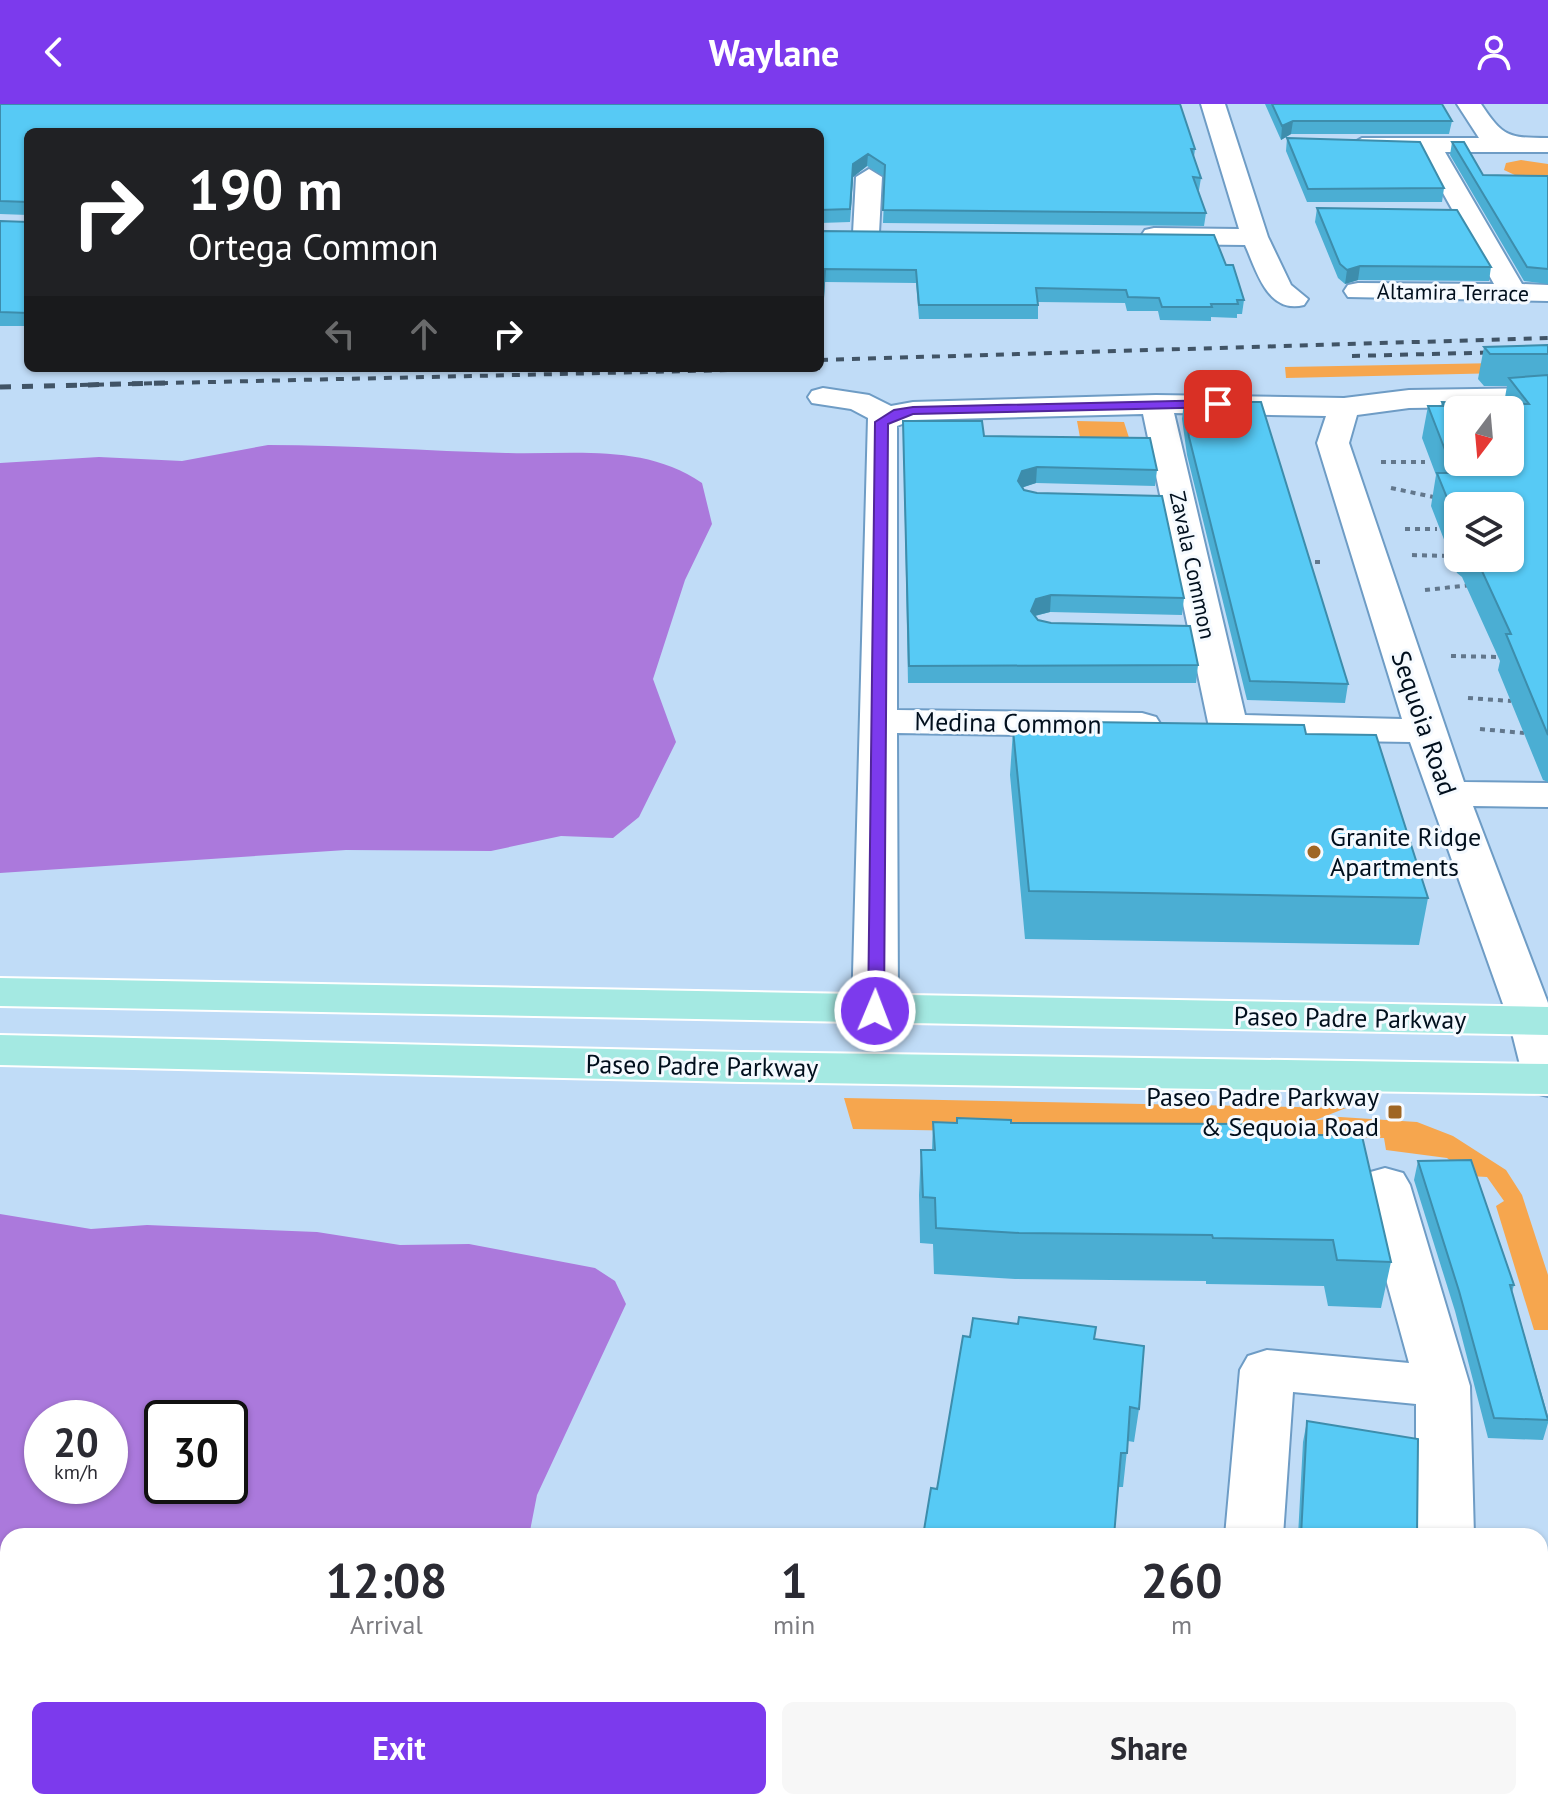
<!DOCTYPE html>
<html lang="en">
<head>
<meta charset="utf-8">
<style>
  body { margin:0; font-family:"PT Sans",sans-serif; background:#f7f7f7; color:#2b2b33; height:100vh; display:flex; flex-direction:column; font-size:30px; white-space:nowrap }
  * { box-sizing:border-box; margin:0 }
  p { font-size:26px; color:#7c7c81 }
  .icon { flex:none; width:44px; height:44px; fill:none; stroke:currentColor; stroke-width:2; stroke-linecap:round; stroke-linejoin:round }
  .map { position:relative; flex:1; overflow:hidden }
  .side { position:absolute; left:0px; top:1424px; width:1548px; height:282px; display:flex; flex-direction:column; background:#fff; border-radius:24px 24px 0 0; box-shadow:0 2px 6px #0004 }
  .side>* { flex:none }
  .guide { position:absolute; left:24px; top:24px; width:800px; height:244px; border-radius:12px; box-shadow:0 2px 6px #0004; background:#202124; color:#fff; overflow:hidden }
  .needle { width:52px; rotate:196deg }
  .fabs { position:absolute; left:1444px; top:292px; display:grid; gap:16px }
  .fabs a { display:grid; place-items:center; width:80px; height:80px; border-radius:12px; background:#fff; box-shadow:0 2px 6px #0004; font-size:40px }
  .speed { position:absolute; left:24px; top:1296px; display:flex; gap:16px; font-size:40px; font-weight:700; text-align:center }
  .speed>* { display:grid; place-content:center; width:104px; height:104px; border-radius:50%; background:#fff; box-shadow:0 2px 6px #0004; line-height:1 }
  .speed small { font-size:20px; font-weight:400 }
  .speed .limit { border:4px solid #111; border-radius:12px; background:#fff; color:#111 }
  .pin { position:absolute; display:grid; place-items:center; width:68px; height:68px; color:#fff; margin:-34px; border-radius:16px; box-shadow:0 4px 12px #0006 }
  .me { position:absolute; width:88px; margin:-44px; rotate:1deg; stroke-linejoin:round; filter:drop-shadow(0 0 6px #0008) }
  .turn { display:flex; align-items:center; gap:28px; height:168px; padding:0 32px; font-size:36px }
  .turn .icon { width:104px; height:104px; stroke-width:2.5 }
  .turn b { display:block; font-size:56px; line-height:68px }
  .lanes { display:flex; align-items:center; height:76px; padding:0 32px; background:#0003; justify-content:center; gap:40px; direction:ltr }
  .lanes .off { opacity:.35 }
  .eta { display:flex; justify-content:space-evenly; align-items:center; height:136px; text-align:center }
  .eta b { font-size:48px; font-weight:700; line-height:56px }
  .button { display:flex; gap:16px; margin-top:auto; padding:16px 32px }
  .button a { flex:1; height:92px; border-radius:12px; background:#7c3aed; color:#fff; font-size:32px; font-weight:700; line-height:92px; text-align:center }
  .button a+a { background:#f7f7f7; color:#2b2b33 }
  header { display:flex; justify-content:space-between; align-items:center; height:104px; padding:0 32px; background:#7c3aed; color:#fff; font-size:36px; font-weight:700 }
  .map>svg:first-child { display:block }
  .green { fill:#f6a64e }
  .water { fill:#ab79dc; fill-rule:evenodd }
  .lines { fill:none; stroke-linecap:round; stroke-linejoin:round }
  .minor-casing { stroke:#6e9cc5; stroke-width:4 }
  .major-casing { stroke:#fff; stroke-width:4 }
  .path { stroke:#62778c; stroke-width:4; stroke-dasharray:5 5; stroke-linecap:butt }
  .minor { fill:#fff; fill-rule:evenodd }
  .major { fill:#a4e9e2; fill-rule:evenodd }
  .rail-far1 { stroke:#415466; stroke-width:4; stroke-dasharray:8 8; stroke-linecap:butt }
  .rail { stroke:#415466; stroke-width:5; stroke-dasharray:11 11; stroke-linecap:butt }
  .wall { fill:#4baed3; fill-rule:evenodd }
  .shaded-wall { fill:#3d8dac }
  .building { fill:#57caf5; stroke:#3d8dac; stroke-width:2; fill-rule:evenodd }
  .route { fill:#7c3aed; stroke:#51269a; stroke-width:2 }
  .poi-dot { fill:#9f6624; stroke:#f5faff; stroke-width:3 }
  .labels { text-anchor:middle; stroke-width:6; stroke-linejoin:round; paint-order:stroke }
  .far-street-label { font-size:22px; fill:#010f1d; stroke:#f5faff }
  .street-label { font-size:26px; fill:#010f1d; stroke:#f5faff }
  .poi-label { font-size:26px; fill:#010f1d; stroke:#f5faff; text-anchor:start }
</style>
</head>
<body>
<header><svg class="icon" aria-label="back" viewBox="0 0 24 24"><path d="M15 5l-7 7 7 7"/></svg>Waylane<svg class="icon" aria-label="person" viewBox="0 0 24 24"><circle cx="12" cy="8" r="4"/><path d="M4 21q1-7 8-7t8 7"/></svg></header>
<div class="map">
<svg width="1548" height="1705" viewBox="0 0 1548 1705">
  <rect width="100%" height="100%" fill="#c0dcf7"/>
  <path class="green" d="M 1521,56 L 1548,60 L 1548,73 L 1517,72 L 1504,66 L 1506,59 Z
    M 1548,258 L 1548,268 L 1286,274 L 1285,263 Z
    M 1077,317 L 1124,318 L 1131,340 L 1081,339 Z
    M 844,994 L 1346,1004 L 1313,1017 L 1340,1013 L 1417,1018 L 1453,1032 L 1506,1066 L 1522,1091 L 1548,1171 L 1548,1226 L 1534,1226 L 1496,1102 L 1504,1097 L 1487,1073 L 1469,1072 L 1447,1054 L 1386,1046 L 1384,1034 L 853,1025 Z"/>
  <path class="water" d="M 268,341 C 348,341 427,347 506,349 C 573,351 644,339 702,379 L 712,420 L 685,476 L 653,575 L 676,638 L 639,713 L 613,734 L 561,732 L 491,747 L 346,746 L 0,769 L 0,359 L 99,353 L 182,357 Z
    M 0,1110 L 91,1125 L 147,1121 L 317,1128 L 400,1141 L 469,1140 L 595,1164 L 615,1177 L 626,1200 L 537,1391 L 529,1432 L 8,1432 L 8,1698 L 365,1698 L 355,1705 L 0,1705 ZM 42,1314 L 110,1314 L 110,1382 L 42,1382 ZM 162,1314 L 230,1314 L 230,1382 L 162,1382 Z"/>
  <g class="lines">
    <defs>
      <path id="minor" d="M 1201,0 L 1225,0 L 1268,133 L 1291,181 L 1308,195 L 1304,201 C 1267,210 1257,167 1245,141 L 1154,140 L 1145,138 L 1141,132 L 1145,126 L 1154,124 L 1239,125 Z
        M 1457,0 L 1481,0 C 1503,33 1508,34 1548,34 L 1548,48 L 1445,48 L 1522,180 L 1548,181 L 1548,197 L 1348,193 L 1344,187 L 1348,181 L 1358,179 L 1494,180 L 1420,48 L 1362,48 L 1350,41 L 1362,34 L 1479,34 Z
        M 869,65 L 882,73 L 879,129 L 875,135 L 857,135 L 853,129 L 856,73 Z
        M 823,284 L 869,291 L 891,302 L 913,298 L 1156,291 L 1344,294 L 1409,286 L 1548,284 L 1548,302 L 1409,304 L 1357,311 L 1349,339 L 1464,678 L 1548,679 L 1548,703 L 1473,702 L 1548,899 L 1548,992 L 1531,988 L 1524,977 L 1509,917 L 1410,638 L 1228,635 L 1214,631 L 1209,623 L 1143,310 L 913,316 L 897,322 L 897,606 L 1142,609 L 1156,613 L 1161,621 L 1156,629 L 1142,633 L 897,629 L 898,907 L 891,917 L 875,921 L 859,917 L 852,907 L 868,314 L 851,305 L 812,299 L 808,293 L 812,287 ZM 1174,309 L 1326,312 L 1317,339 L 1402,615 L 1245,611 Z
        M 1385,1064 L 1403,1069 L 1410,1081 L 1470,1282 L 1474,1432 L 1416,1432 L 1416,1300 L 1293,1288 L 1283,1432 L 1225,1432 L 1240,1266 L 1248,1252 L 1267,1246 L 1409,1259 L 1360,1081 L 1367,1069 Z
        M 1020,1698 L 1118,1698 L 1121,1705 L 1023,1705 Z
        M 1201,1698 L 1265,1698 L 1265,1705 L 1201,1705 Z
        M 1418,1698 L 1482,1698 L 1482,1705 L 1418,1705 Z"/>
      <path id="major" d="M 0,874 L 1548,903 L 1548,931 L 0,902 Z
        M 0,931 L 741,948 L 1548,960 L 1548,990 L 741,978 L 0,961 Z"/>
    </defs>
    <use href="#minor" class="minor-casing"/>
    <use href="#major" class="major-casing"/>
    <path class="path" d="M 1381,358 L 1425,358
      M 1391,384 L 1438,394
      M 1405,425 L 1437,425
      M 1412,451 L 1449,452
      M 1305,458 L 1324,458
      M 1425,486 L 1472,481
      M 1451,552 L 1502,553
      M 1468,594 L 1511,597
      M 1480,625 L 1524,629"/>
    <use href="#minor" class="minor"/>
    <use href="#major" class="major"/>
    <path class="rail-far1" d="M 1352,252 L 1548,247
      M 820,256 L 1548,234
      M 80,281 L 820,264"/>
    <path class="rail" d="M 0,283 L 166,279"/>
  </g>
  <path class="wall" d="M 0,0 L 1180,0 L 1195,45 L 1194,53 L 1201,74 L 1199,86 L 1198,86 L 1206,109 L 1204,122 L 883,119 L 885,73 L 867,62 L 853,73 L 850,118 L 820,119 L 820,28 L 28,28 L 28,222 L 0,222 L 0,117 L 28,118 L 28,111 L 0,110 Z
    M 1265,0 L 1442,0 L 1452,17 L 1449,30 L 1291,30 L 1281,36 Z
    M 1287,34 L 1444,84 L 1442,98 L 1307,98 L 1286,47 Z
    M 1452,38 L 1483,71 L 1548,72 L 1548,180 L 1524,177 L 1450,51 Z
    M 1317,104 L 1491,163 L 1489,177 L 1358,176 L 1345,180 L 1338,174 L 1315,118 Z
    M 820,127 L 1226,161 L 1244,196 L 1242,210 L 1237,210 L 1237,214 L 1211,213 L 1211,217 L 1160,216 L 1158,207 L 1127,207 L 1125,199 L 1038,198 L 1038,215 L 919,215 L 916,179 L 825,178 L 822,223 L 820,223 Z
    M 1548,241 L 1548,678 L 1543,676 L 1498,566 L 1500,557 L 1462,473 L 1457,469 L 1431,402 L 1436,371 L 1422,334 L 1428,302 L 1441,302 L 1442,298 L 1504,299 L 1507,282 L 1484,282 L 1478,275 L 1484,243 ZM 1458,402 L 1510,454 L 1458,454 Z
    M 1184,298 L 1348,580 L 1345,599 L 1247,596 L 1187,351 L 1182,315 Z
    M 903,317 L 1157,366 L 1155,382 L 1036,379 L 1023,383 L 1024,386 L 1184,494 L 1182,511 L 1050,508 L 1035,512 L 1038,516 L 1198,561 L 1196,579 L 908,579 Z
    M 1085,618 L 1306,630 L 1428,794 L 1419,841 L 1025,835 L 1010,671 L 1013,626 L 1084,627 Z
    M 957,1014 L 1011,1019 L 1275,1030 L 1391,1158 L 1381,1204 L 1328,1202 L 1324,1182 L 1206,1180 L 1206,1177 L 1015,1175 L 934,1170 L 933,1140 L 920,1139 L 919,1091 L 921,1046 L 932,1046 L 933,1018 L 956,1019 Z
    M 1418,1057 L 1514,1181 L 1512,1188 L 1548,1312 L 1548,1319 L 1543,1336 L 1488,1334 L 1455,1207 L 1414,1076 Z
    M 970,1233 L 1094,1235 L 1139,1305 L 1134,1338 L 1128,1337 L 1123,1383 L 937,1385 Z
    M 1307,1317 L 1417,1432 L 1298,1432 L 1303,1338 Z"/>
  <path class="shaded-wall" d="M 1293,17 L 1291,30 L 1281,36 L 1282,22 Z
    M 868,50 L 867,62 L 853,73 L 850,118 L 853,60 Z
    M 1360,162 L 1358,176 L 1345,180 L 1347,166 Z
    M 1037,363 L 1036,379 L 1021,384 L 1018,377 L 1022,367 Z
    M 1051,491 L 1050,508 L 1034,512 L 1031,507 L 1036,495 Z"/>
  <path class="building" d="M 0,0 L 1180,0 L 1195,45 L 1191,45 L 1201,74 L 1193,73 L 1206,109 L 883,106 L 885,61 L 868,50 L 853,60 L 850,105 L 820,106 L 820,28 L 28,28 L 28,209 L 0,208 L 0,117 L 28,118 L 28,98 L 0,97 Z
    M 1272,0 L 1442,0 L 1452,17 L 1293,17 L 1282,22 Z
    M 1287,34 L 1420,38 L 1444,84 L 1308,85 Z
    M 1452,38 L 1464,38 L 1483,71 L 1548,72 L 1548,165 L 1527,163 Z
    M 1317,104 L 1457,106 L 1491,163 L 1360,162 L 1347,166 L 1340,160 Z
    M 820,127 L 1214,131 L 1226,161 L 1233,161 L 1244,196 L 1237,196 L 1238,200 L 1211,200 L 1212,203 L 1162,203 L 1159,194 L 1128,193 L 1126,186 L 1036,184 L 1038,201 L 919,201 L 916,166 L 825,165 L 822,209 L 820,209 Z
    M 1548,241 L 1548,250 L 1490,250 L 1484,243 Z
    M 1548,271 L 1548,631 L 1506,530 L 1511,530 L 1476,454 L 1510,454 L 1510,402 L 1458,402 L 1458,421 L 1437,369 L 1454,369 L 1428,302 L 1444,302 L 1442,298 L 1529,300 L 1509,274 ZM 1458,306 L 1510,306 L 1510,358 L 1458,358 Z
    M 1184,298 L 1261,298 L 1348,580 L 1250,577 L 1189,333 Z
    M 903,317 L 982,317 L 984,332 L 1150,334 L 1157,366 L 1037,363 L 1022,367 L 1018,377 L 1024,386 L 1037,389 L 1162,392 L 1184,494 L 1051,491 L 1036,495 L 1031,507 L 1038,516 L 1051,519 L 1190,522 L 1198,561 L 909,562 Z
    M 1085,618 L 1304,621 L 1306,630 L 1376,631 L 1428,794 L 1029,787 L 1013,626 L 1086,627 Z
    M 957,1014 L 1011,1016 L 1011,1019 L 1249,1020 L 1274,1023 L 1275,1030 L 1362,1032 L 1391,1158 L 1337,1156 L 1333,1136 L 1213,1134 L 1212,1131 L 1019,1129 L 936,1124 L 935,1094 L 923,1093 L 921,1046 L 935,1046 L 933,1018 L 957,1019 Z
    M 1471,1056 L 1514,1181 L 1510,1181 L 1548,1316 L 1494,1314 L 1459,1187 L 1418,1057 Z
    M 1019,1213 L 1096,1223 L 1094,1235 L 1144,1242 L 1139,1305 L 1130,1303 L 1127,1349 L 1121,1349 L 1114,1432 L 923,1432 L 931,1384 L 937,1385 L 963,1232 L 970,1233 L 973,1214 L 1018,1220 Z
    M 1307,1317 L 1418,1335 L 1417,1432 L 1301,1432 Z"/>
  <path class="route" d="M 1218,296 L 1225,300 L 1223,303 L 913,310 L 888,320 L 884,907 L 875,912 L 868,911 L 875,318 L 894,306 L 913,303 Z"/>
  <g class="poi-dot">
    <circle cx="1314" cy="748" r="8"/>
    <rect x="1387" y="1000" width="16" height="16" rx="4"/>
  </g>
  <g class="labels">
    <g class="far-street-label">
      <text transform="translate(1453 188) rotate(1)" y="8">Altamira Terrace</text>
      <text transform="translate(1193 461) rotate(78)" y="8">Zavala Common</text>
    </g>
    <g class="street-label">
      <text transform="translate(1008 619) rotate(1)" y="9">Medina Common</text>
      <text transform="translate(1424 619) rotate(71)" y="9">Sequoia Road</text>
      <text transform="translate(1350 914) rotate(1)" y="9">Paseo Padre Parkway</text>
      <text transform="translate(702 962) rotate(1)" y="9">Paseo Padre Parkway</text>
    </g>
    <g class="poi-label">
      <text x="1330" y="742">Granite Ridge<tspan x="1330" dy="30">Apartments</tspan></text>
      <text x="1379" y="1002" text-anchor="end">Paseo Padre Parkway<tspan x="1379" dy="30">&amp; Sequoia Road</tspan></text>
    </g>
  </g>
</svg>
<div class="fabs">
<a><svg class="needle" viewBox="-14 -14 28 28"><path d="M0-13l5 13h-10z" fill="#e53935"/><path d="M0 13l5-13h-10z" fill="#7c7c81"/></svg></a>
<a><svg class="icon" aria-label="layers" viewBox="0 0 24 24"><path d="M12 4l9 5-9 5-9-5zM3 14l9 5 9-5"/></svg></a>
</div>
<div class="speed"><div>20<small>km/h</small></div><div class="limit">30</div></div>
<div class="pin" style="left:1218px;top:300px;background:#d93025"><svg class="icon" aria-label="arrive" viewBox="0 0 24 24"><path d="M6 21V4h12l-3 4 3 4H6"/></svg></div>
<svg class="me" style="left:875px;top:907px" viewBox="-20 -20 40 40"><circle r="17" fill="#7c3aed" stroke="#fff" stroke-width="3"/><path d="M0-11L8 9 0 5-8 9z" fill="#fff"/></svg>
<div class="guide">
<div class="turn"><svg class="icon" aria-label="right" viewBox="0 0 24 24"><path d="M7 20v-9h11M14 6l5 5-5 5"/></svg><div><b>190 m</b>Ortega Common</div></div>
<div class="lanes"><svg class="icon off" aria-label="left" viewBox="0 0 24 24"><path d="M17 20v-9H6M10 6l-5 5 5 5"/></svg><svg class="icon off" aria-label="ahead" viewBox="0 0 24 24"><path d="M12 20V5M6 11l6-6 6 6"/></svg><svg class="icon" aria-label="right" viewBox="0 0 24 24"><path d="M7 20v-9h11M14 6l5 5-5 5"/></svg></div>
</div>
<section class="side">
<div class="eta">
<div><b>12:08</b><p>Arrival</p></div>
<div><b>1</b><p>min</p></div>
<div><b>260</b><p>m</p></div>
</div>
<div class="button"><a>Exit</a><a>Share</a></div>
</section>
</div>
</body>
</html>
